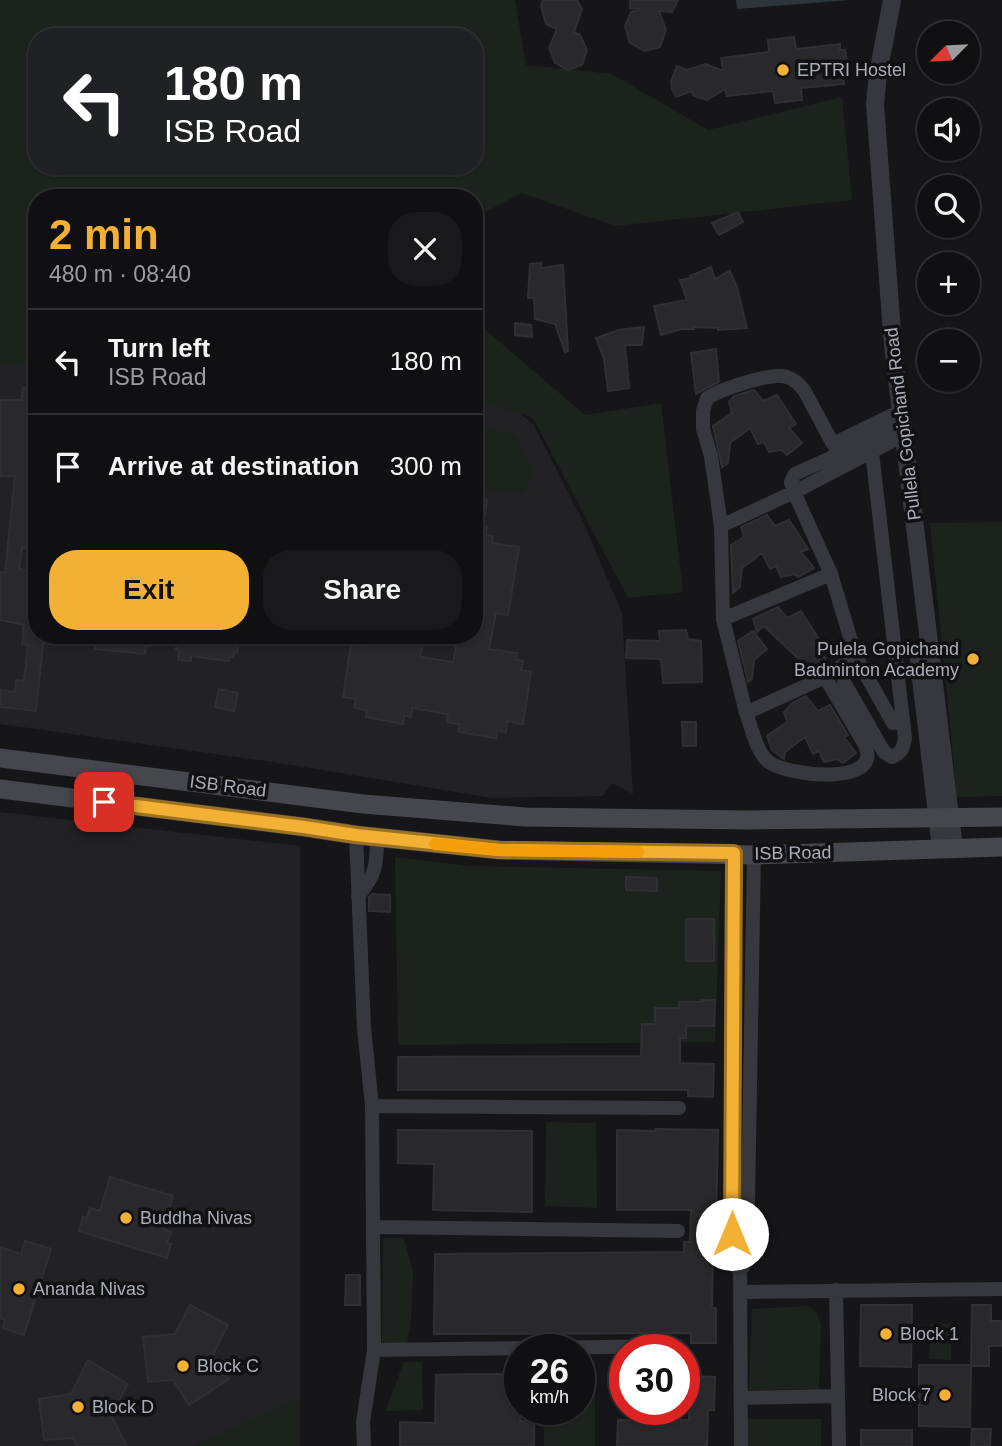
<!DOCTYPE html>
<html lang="en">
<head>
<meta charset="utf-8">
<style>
  body { margin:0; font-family:Arial,sans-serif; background:#19191b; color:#f1f3f6; height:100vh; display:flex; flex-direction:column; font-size:26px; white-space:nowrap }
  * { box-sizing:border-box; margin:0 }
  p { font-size:23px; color:#9c9d9f }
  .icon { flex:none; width:38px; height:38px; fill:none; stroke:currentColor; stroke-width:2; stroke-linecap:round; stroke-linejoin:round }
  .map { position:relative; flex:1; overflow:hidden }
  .sheet { position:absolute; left:28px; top:189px; width:455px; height:455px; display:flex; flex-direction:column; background:#101012; border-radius:28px; box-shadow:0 2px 5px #0004,0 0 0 2px #303032 }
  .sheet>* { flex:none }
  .top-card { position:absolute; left:28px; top:28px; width:455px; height:147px; border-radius:28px; box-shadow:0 2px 5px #0004,0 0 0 2px #303032; background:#202124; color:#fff; overflow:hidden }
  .needle { width:46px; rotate:246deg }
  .tools { position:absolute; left:917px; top:21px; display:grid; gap:14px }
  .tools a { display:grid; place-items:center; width:63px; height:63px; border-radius:50%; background:#101012; box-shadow:0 2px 5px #0004,0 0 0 2px #303032; font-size:35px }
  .speed { position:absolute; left:504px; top:1334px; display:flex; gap:14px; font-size:35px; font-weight:700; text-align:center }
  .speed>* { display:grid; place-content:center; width:91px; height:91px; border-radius:50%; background:#101012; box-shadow:0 2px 5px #0004,0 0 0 2px #303032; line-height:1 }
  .speed small { font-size:18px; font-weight:400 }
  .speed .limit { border:10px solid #d22; background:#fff; color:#111 }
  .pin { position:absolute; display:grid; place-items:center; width:60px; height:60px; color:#fff; margin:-30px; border-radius:14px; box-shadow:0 4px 10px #0006 }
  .me { position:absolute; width:77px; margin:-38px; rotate:0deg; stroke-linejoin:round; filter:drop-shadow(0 0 5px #0008) }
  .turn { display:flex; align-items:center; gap:24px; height:147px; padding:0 21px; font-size:32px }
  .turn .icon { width:91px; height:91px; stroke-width:2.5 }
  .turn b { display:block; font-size:49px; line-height:60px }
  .round { display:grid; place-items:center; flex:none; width:74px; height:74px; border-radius:28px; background:#19191b }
  .overview { display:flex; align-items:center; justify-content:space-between; height:119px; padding:0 21px }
  h1 { font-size:42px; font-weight:700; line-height:52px; color:#f2b134 }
  .button { display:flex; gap:14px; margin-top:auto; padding:14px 21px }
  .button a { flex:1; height:80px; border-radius:28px; background:#f2b134; color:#111; font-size:28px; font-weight:700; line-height:80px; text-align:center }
  .button a+a { background:#19191b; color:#f1f3f6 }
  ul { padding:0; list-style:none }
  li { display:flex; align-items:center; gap:21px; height:105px; padding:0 21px; border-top:2px solid #303032 }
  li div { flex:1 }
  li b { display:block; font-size:26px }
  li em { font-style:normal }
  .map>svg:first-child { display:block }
  .built { fill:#222225 }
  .green { fill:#1c231d; fill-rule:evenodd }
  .water { fill:#2c353c }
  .building { fill:#29292c; stroke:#303034; stroke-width:2 }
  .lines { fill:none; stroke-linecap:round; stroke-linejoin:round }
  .minor { stroke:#37383d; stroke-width:14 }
  .tertiary { stroke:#37383d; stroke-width:18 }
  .secondary { stroke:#45474d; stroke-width:19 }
  .route-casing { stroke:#9d7322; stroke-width:18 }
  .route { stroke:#f2b134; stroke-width:12 }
  .slow { stroke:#f59e0b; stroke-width:12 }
  .poi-dot { fill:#f2b134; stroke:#111113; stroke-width:2.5 }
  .labels { text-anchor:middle; stroke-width:7; stroke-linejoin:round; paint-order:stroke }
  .poi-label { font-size:18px; fill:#a8adb8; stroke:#111113; text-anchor:start }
  .street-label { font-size:18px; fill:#a8adb8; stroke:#111113 }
</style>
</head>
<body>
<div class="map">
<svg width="1002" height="1446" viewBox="0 0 1002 1446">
  <rect width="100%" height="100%" fill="#161618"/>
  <path class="built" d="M 37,279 L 37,635 L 474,635 L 474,387 L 494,393 L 533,424 L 582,519 L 622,613 L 633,794 L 612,783 L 603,796 L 492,798 L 273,762 L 0,724 L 0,294 Z
    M 0,812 L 300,846 L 300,1446 L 0,1446 Z"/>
  <path class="green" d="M 0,0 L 515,0 L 526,65 L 612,74 L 708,130 L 842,97 L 852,200 L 615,226 L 522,193 L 474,218 L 474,198 L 37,198 L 37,364 L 0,365 ZM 37,37 L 474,37 L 474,166 L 37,166 Z
    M 474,320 L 585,415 L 661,403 L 683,592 L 628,598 L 533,418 L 474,398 Z
    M 474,424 L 515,436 L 533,470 L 523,493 L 474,488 Z
    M 1002,522 L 1002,796 L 957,797 L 930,523 Z
    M 395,857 L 470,866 L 721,871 L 715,1042 L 398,1045 Z
    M 546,1122 L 596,1123 L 597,1208 L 545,1206 Z
    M 383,1238 L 404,1238 L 413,1272 L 411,1323 L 407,1343 L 382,1345 Z
    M 807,1306 L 815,1310 L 821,1324 L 819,1389 L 749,1390 L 752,1309 Z
    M 930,1323 L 951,1324 L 951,1360 L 929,1359 Z
    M 404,1362 L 422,1362 L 423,1410 L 385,1411 Z
    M 579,1373 L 595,1373 L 595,1446 L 544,1446 L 544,1409 L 579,1409 Z
    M 300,1397 L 300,1446 L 195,1446 Z
    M 743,1419 L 821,1419 L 821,1446 L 744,1446 Z"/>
  <path class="water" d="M 736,0 L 850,0 L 737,9 Z"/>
  <path class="building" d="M 543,0 L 577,0 L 582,9 L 574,32 L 580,35 L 587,50 L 582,65 L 568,70 L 555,63 L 549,48 L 557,29 L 546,24 L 541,6 Z
    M 630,0 L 678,0 L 672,12 L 659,11 L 666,30 L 660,47 L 645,51 L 630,43 L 625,26 L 631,12 L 640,9 L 630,8 Z
    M 794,37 L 796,49 L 840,44 L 840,50 L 845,50 L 848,67 L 842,67 L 844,84 L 801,88 L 802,100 L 775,103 L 773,91 L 727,96 L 725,89 L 707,100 L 694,96 L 691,91 L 676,97 L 672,89 L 671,81 L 677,66 L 687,70 L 706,64 L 723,71 L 721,58 L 769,52 L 768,40 Z
    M 738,212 L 743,222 L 719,235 L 712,223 Z
    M 541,263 L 541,268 L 563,265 L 568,351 L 565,352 L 555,324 L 535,319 L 534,298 L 528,298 L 530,264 Z
    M 711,267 L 715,279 L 730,271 L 737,287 L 747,328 L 718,330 L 718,328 L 693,327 L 694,329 L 682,329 L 661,335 L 654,306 L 687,300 L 680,280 L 691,278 L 690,276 Z
    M 515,323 L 531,325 L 532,337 L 515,335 Z
    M 644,327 L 642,345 L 625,345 L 629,388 L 608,391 L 604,359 L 596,338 L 619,330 Z
    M 716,349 L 719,382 L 696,394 L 691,353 Z
    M 23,388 L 37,389 L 37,549 L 22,548 L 19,569 L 37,572 L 37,635 L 44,635 L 36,711 L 0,707 L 0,690 L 15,692 L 16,680 L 24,681 L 28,645 L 22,644 L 24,625 L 0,620 L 0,572 L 5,573 L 15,476 L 0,476 L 0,400 L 22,400 Z
    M 754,390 L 763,401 L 777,395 L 796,424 L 789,428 L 802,443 L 787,455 L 782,450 L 769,452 L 764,442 L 758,444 L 750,428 L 730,443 L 728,463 L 722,467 L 713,426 L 732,413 L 729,402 L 734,396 Z
    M 474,498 L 487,500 L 483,526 L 487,527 L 486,535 L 493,536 L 492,543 L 519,547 L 508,615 L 496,613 L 489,649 L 517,653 L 516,659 L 523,661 L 521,670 L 531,672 L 523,724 L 507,721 L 506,732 L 497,730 L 496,738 L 458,732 L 460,724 L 447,722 L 448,714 L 412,708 L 411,717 L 404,715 L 403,724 L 366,717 L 367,710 L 354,708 L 356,699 L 343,697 L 351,644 L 364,646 L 366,638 L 372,639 L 372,635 L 404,639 L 405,635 L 424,635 L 420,657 L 453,662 L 458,635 L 474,635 Z
    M 767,515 L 775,526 L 789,520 L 808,549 L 801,552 L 814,568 L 798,577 L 794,574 L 781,577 L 776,566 L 770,569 L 762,553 L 742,568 L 740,587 L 733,593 L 731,545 L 744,537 L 741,527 Z
    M 778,607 L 787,618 L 801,611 L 820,641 L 813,644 L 826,659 L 811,671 L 764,626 L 757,632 L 753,619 Z
    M 686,630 L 688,639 L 701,641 L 702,682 L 663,683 L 661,659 L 626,658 L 627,640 L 660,641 L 659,631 Z
    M 753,631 L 767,649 L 754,660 L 752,679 L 748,682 L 738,641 Z
    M 97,635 L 154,635 L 152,646 L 146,646 L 145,654 L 95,649 Z
    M 178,635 L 239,635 L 237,653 L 234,652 L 233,657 L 229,657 L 229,661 L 191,656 L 191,661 L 178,660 L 179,650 L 176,649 Z
    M 219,689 L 238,693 L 234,711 L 215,707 Z
    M 806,696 L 818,711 L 830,705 L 848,735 L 844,737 L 856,753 L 843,763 L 837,759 L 824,762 L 819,751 L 813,754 L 805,737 L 785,752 L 784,759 L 772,750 L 767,736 L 787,722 L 784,712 L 792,703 Z
    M 682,722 L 696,722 L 696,746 L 683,746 Z
    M 626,877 L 657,878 L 657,891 L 626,890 Z
    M 372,894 L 390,895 L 390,912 L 369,911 L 369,897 Z
    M 686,919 L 714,919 L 714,961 L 686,961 Z
    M 702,1000 L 715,1000 L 714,1026 L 686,1026 L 686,1038 L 680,1038 L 680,1063 L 714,1064 L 713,1097 L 688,1096 L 688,1090 L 398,1090 L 398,1057 L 641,1056 L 642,1024 L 655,1024 L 655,1008 L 679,1008 L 679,1002 L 702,1002 Z
    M 656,1129 L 718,1130 L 716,1222 L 701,1222 L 700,1248 L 713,1248 L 712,1308 L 716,1308 L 716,1343 L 691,1343 L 691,1333 L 434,1334 L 435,1254 L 684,1252 L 684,1242 L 690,1242 L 691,1210 L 617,1210 L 617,1130 L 655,1131 Z
    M 398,1130 L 532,1131 L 532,1212 L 433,1210 L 434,1164 L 398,1163 Z
    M 110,1177 L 173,1196 L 163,1229 L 171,1232 L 167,1243 L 171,1244 L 167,1258 L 79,1231 L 83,1217 L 87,1218 L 90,1208 L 100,1211 Z
    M 25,1241 L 51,1249 L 24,1335 L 3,1328 L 5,1320 L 0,1318 L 0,1247 L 21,1254 Z
    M 346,1275 L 360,1275 L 360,1305 L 345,1305 Z
    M 190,1305 L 228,1325 L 213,1354 L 229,1379 L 189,1405 L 173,1380 L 148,1382 L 143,1337 L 175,1334 Z
    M 861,1305 L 912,1305 L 911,1367 L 860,1366 Z
    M 972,1305 L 991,1305 L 991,1321 L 1002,1321 L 1002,1346 L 989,1346 L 989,1366 L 971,1366 Z
    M 88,1360 L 128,1384 L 111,1415 L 127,1446 L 77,1446 L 73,1438 L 44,1440 L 39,1399 L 71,1394 Z
    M 919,1365 L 971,1365 L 970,1427 L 919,1426 Z
    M 471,1374 L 520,1374 L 520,1421 L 534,1421 L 534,1446 L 400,1446 L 400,1422 L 435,1423 L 436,1375 Z
    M 690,1376 L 715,1377 L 714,1410 L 708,1410 L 707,1446 L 617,1446 L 618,1420 L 689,1420 Z
    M 972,1429 L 991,1429 L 990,1446 L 971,1446 Z
    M 861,1430 L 912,1430 L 912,1446 L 861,1446 Z"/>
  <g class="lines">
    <path class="minor" d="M 835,447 L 839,454 L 893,428
      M 802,488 L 894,440
      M 794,492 L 791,482 L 795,474 L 839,454 L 844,466
      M 721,526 L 794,492 L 831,574
      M 723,619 L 831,574 L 856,657 L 825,677
      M 856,657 L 893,723 L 903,722
      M 825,677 L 865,745 C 884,787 787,776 769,762 C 756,752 752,728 746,713 Z
      M 844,682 L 884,752 L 892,757 C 902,753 903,748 905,738 L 872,452
      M 746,713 L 723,619 L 721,526 L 711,456 L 703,429 L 703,411 L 707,398 C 722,389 770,372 787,377 C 794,379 799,384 804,390 L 833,444 L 892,415
      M 356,835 L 364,1028 L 372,1106 L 374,1350 L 363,1422 L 364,1446
      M 734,853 L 732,1262 L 740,1271 L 741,1446
      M 358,896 C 376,875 377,864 377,838
      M 372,1106 L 679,1108
      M 373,1227 L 678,1231
      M 740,1271 L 747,1261 L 754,855
      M 836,1290 L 839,1446
      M 740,1292 L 1002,1289
      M 374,1350 L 678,1346
      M 741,1398 L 837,1396"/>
    <path class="tertiary" d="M 892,0 L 878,74 L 875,104 L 893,346 L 954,848
      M 918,653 L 941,848"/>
    <path class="secondary" d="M 0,758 L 363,804 L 525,817 L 748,820 L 1002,817
      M 0,789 L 304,827 L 356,835 L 499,850 L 754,855 L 1002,847"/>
  </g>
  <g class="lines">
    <defs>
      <path id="route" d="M 104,802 L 304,827 L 356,835 L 499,850 L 734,853 L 732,1234"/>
    </defs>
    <use href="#route" class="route-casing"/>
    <use href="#route" class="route"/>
    <path class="slow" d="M 435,844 L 499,850 L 638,852"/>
  </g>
  <g class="poi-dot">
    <circle cx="783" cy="70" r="7"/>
    <circle cx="973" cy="659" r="7"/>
    <circle cx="126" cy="1218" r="7"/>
    <circle cx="19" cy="1289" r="7"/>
    <circle cx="886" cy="1334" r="7"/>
    <circle cx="183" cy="1366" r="7"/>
    <circle cx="945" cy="1395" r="7"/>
    <circle cx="78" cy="1407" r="7"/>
  </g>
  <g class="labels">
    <g class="poi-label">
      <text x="797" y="76">EPTRI Hostel</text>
      <text x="959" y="655" text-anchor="end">Pulela Gopichand<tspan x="959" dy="21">Badminton Academy</tspan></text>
      <text x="140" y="1224">Buddha Nivas</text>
      <text x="33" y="1295">Ananda Nivas</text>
      <text x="900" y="1340">Block 1</text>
      <text x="197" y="1372">Block C</text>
      <text x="931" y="1401" text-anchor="end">Block 7</text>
      <text x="92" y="1413">Block D</text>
    </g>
    <g class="street-label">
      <text transform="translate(903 424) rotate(-97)" y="6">Pullela Gopichand Road</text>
      <text transform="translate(228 786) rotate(7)" y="6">ISB Road</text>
      <text transform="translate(793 853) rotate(-1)" y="6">ISB Road</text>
    </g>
  </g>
</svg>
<div class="tools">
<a><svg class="needle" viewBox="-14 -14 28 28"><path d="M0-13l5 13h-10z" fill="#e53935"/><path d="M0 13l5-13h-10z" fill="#9c9d9f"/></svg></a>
<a><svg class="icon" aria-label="sound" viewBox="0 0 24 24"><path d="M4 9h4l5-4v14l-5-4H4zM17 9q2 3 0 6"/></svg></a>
<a><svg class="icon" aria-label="search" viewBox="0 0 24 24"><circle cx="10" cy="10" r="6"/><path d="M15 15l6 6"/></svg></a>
<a>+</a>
<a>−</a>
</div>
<div class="speed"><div>26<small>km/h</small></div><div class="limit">30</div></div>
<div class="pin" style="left:104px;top:802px;background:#d93025"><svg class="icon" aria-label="arrive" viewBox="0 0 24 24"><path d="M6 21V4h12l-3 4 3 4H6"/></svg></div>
<svg class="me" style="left:732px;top:1234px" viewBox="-20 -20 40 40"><circle r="19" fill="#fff"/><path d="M0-13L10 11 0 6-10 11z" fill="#f2b134"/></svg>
<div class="top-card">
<div class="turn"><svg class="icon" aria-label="left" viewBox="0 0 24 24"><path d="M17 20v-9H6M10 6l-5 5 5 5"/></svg><div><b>180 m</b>ISB Road</div></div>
</div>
<section class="sheet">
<div class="overview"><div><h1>2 min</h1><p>480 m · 08:40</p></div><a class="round"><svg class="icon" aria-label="close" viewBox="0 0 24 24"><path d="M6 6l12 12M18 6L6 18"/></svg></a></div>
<ul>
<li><svg class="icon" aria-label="left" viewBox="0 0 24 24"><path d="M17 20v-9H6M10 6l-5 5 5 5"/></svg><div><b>Turn left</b><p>ISB Road</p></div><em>180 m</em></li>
<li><svg class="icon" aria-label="arrive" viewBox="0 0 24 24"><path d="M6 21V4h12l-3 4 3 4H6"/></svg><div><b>Arrive at destination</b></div><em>300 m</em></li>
</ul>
<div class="button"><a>Exit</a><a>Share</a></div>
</section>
</div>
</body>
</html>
